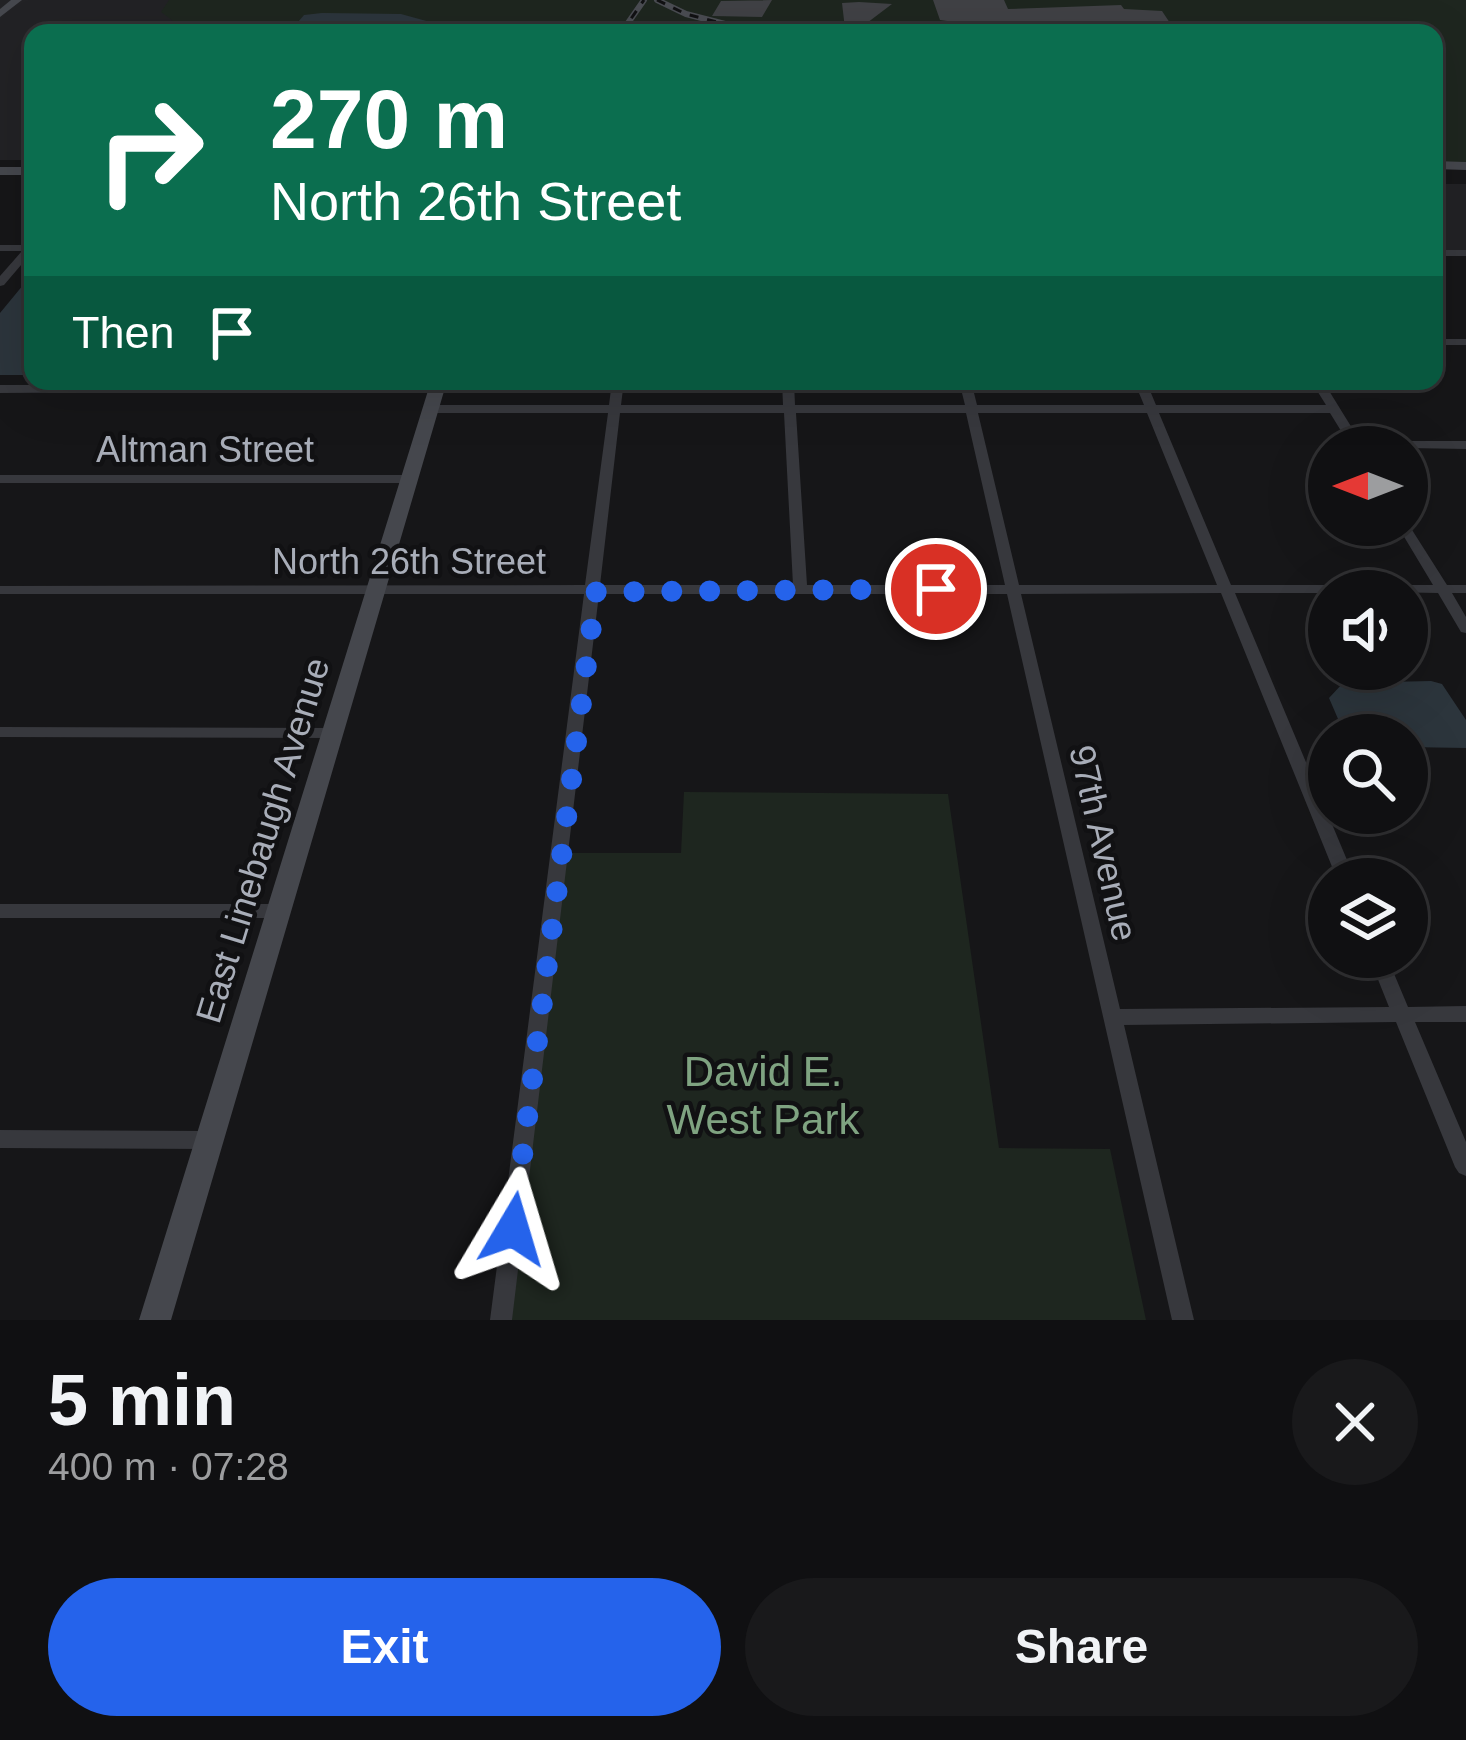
<!DOCTYPE html>
<html lang="en">
<head>
<meta charset="utf-8">
<style>
  body { margin:0; font-family:Helvetica,sans-serif; background:#19191b; color:#f1f3f6; height:100vh; display:flex; flex-direction:column; font-size:45px; white-space:nowrap }
  * { box-sizing:border-box; margin:0 }
  p { font-size:39px; color:#9c9d9f }
  .icon { flex:none; width:66px; height:66px; fill:none; stroke:currentColor; stroke-width:2; stroke-linecap:round; stroke-linejoin:round }
  .map { position:relative; height:1320px; overflow:hidden }
  .details { display:flex; flex-direction:column; background:#101012; flex:1 }
  .details>* { flex:none }
  .hud { position:absolute; left:24px; top:24px; width:1419px; height:366px; border-radius:24px; box-shadow:0 12px 48px #0002,0 0 0 3px #303032; background:#0b6e4f; color:#fff; overflow:hidden }
  .needle { width:78px; rotate:270deg }
  .tools { position:absolute; left:1308px; top:426px; display:grid; gap:24px }
  .tools a { display:grid; place-items:center; width:120px; height:120px; border-radius:50%; background:#101012; box-shadow:0 12px 48px #0002,0 0 0 3px #303032; font-size:60px }
  .pin { position:absolute; display:grid; place-items:center; width:102px; height:102px; color:#fff; margin:-51px; border:6px solid #fff; border-radius:50%; box-shadow:0 3px 12px #0007 }
  .me { position:absolute; width:132px; margin:-66px; rotate:7deg; stroke-linejoin:round; filter:drop-shadow(0 0 9px #0008) }
  .turn { display:flex; align-items:center; gap:42px; height:252px; padding:0 48px; font-size:54px }
  .turn .icon { width:156px; height:156px; stroke-width:2.5 }
  .turn b { display:block; font-size:84px; line-height:102px }
  .then { display:flex; align-items:center; height:114px; padding:0 48px; background:#0003; gap:24px; font-size:45px }
  .round { display:grid; place-items:center; flex:none; width:126px; height:126px; border-radius:63px; background:#19191b }
  .overview { display:flex; align-items:center; justify-content:space-between; height:204px; padding:0 48px }
  h1 { font-size:72px; font-weight:700; line-height:90px }
  .primary-button { display:flex; gap:24px; margin-top:auto; padding:24px 48px }
  .primary-button a { flex:1; height:138px; border-radius:72px; background:#2563eb; color:#fff; font-size:48px; font-weight:700; line-height:138px; text-align:center }
  .primary-button a+a { background:#19191b; color:#f1f3f6 }
  .map>svg:first-child { display:block }
  .built { fill:#222225 }
  .green { fill:#1e261f }
  .water { fill:#2c353c }
  .building { fill:#404145 }
  .lines { fill:none; stroke-linecap:round; stroke-linejoin:round }
  .street { fill:#37383d; fill-rule:evenodd }
  .secondary { fill:#45474d; fill-rule:evenodd }
  .rail-casing { stroke:#4a4c52; stroke-width:6 }
  .rail { stroke:#111113; stroke-width:3; stroke-dasharray:9; stroke-linecap:butt }
  .route { stroke:#2563eb; stroke-width:21; stroke-dasharray:0 37.8 }
  .labels { text-anchor:middle; stroke-width:9; stroke-linejoin:round; paint-order:stroke }
  .street-label { font-size:36px; fill:#a8adb8; stroke:#111113 }
  .near-park-label { font-size:42px; fill:#7fa381; stroke:#111113 }
</style>
</head>
<body>
<div class="map">
<svg width="1466" height="1320" viewBox="0 0 1466 1320">
  <rect width="100%" height="100%" fill="#161618"/>
  <path class="built" d="M 0,0 L 286,0 L 261,33 L 33,33 L 33,160 L 0,160 Z
    M 1434,184 L 1466,184 L 1466,251 L 1434,251 Z"/>
  <path class="green" d="M 169,0 L 1466,0 L 1466,163 L 1434,163 L 1434,33 L 189,33 L 161,12 Z
    M 684,792 L 948,794 L 999,1148 L 1110,1149 L 1146,1320 L 508,1320 L 567,853 L 681,853 Z"/>
  <path class="water" d="M 322,13 L 401,14 L 441,25 L 425,33 L 296,33 L 292,29 L 304,15 Z
    M 33,273 L 33,375 L 0,375 L 0,313 Z
    M 1431,681 L 1442,684 L 1466,720 L 1466,748 L 1407,747 L 1407,735 L 1345,735 L 1329,698 L 1343,683 Z"/>
  <path class="building" d="M 772,0 L 762,17 L 712,16 L 721,1 Z
    M 933,0 L 1004,0 L 1008,9 L 1121,5 L 1124,9 L 1162,11 L 1172,26 L 1086,26 L 1091,33 L 966,33 L 962,23 L 940,20 Z
    M 842,3 L 859,2 L 892,4 L 859,29 L 845,29 Z"/>
  <g class="lines">
    <path class="street" d="M 0,245 L 33,245 L 33,251 L 4,285 L 0,286 L 0,276 L 22,251 L 0,251 Z
      M 1434,250 L 1466,250 L 1466,256 L 1434,256 Z
      M 1434,339 L 1466,339 L 1466,345 L 1434,345 Z
      M 612,381 L 624,381 L 621,405 L 783,405 L 782,381 L 794,381 L 795,405 L 965,405 L 959,381 L 971,381 L 977,405 L 1144,405 L 1134,381 L 1146,381 L 1156,405 L 1326,405 L 1311,381 L 1323,381 L 1360,441 L 1466,441 L 1466,449 L 1351,447 L 1330,413 L 1159,413 L 1231,585 L 1433,585 L 1397,525 L 1407,525 L 1407,522 L 1447,585 L 1466,585 L 1466,593 L 1452,593 L 1466,617 L 1466,633 L 1461,632 L 1438,593 L 1329,591 L 1329,593 L 1235,593 L 1355,879 L 1337,879 L 1221,593 L 1021,594 L 1120,1009 L 1389,1007 L 1369,957 L 1387,957 L 1408,1007 L 1466,1006 L 1466,1022 L 1415,1022 L 1466,1142 L 1466,1176 L 1459,1173 L 1455,1167 L 1396,1022 L 1124,1025 L 1194,1320 L 1172,1320 L 1007,594 L 599,594 L 512,1320 L 490,1320 L 584,594 L 0,594 L 0,586 L 585,585 L 608,413 L 431,413 L 425,409 L 431,405 L 609,405 ZM 620,413 L 784,413 L 793,585 L 600,585 ZM 796,413 L 966,413 L 1005,585 L 807,585 ZM 978,413 L 1147,413 L 1217,585 L 1019,585 Z
      M 437,384 L 443,388 L 441,390 L 0,393 L 0,385 Z
      M 0,475 L 410,475 L 416,479 L 410,483 L 0,483 Z
      M 0,727 L 332,728 L 340,733 L 332,738 L 0,737 Z
      M 0,904 L 278,904 L 284,906 L 287,911 L 284,916 L 278,918 L 0,918 Z
      M 0,1130 L 209,1131 L 216,1134 L 219,1140 L 216,1146 L 209,1149 L 0,1148 Z"/>
    <path class="secondary" d="M 11,0 L 22,0 L 0,17 L 0,9 Z
      M 1434,161 L 1466,162 L 1466,170 L 1434,169 Z
      M 0,167 L 33,167 L 33,175 L 0,175 Z
      M 431,381 L 447,381 L 171,1320 L 139,1320 Z"/>
    <defs>
      <path id="rail" d="M 657,0 L 686,14 L 760,33
        M 621,33 L 644,0
        M 835,33 L 872,33"/>
    </defs>
    <use href="#rail" class="rail-casing"/>
    <use href="#rail" class="rail"/>
  </g>
  <g class="lines">
    <path class="route" d="M 513,1229 L 596,592 L 936,589"/>
  </g>
  <g class="labels">
    <g class="street-label">
      <text x="205" y="462">Altman Street</text>
      <text x="409" y="574">North 26th Street</text>
      <text transform="translate(262 840) rotate(-73)" y="13">East Linebaugh Avenue</text>
      <text transform="translate(1104 843) rotate(77)" y="13">97th Avenue</text>
    </g>
    <g class="near-park-label">
      <text x="763" y="1086">David E.<tspan x="763" dy="48">West Park</tspan></text>
    </g>
  </g>
</svg>
<div class="tools">
<a><svg class="needle" viewBox="-14 -14 28 28"><path d="M0-13l5 13h-10z" fill="#e53935"/><path d="M0 13l5-13h-10z" fill="#9c9d9f"/></svg></a>
<a><svg class="icon" aria-label="sound" viewBox="0 0 24 24"><path d="M4 9h4l5-4v14l-5-4H4zM17 9q2 3 0 6"/></svg></a>
<a><svg class="icon" aria-label="search" viewBox="0 0 24 24"><circle cx="10" cy="10" r="6"/><path d="M15 15l6 6"/></svg></a>
<a><svg class="icon" aria-label="layers" viewBox="0 0 24 24"><path d="M12 4l9 5-9 5-9-5zM3 14l9 5 9-5"/></svg></a>
</div>
<div class="pin" style="left:936px;top:589px;background:#d93025"><svg class="icon" aria-label="arrive" viewBox="0 0 24 24"><path d="M6 21V4h12l-3 4 3 4H6"/></svg></div>
<svg class="me" style="left:513px;top:1229px" viewBox="-20 -20 40 40"><path d="M0-17L14 15 0 8-14 15z" fill="#2563eb" stroke="#fff" stroke-width="4"/></svg>
<div class="hud">
<div class="turn"><svg class="icon" aria-label="right" viewBox="0 0 24 24"><path d="M7 20v-9h11M14 6l5 5-5 5"/></svg><div><b>270 m</b>North 26th Street</div></div>
<div class="then">Then<svg class="icon" aria-label="arrive" viewBox="0 0 24 24"><path d="M6 21V4h12l-3 4 3 4H6"/></svg></div>
</div>
</div>
<section class="details">
<div class="overview"><div><h1>5 min</h1><p>400 m · 07:28</p></div><a class="round"><svg class="icon" aria-label="close" viewBox="0 0 24 24"><path d="M6 6l12 12M18 6L6 18"/></svg></a></div>
<div class="primary-button"><a>Exit</a><a>Share</a></div>
</section>
</body>
</html>
